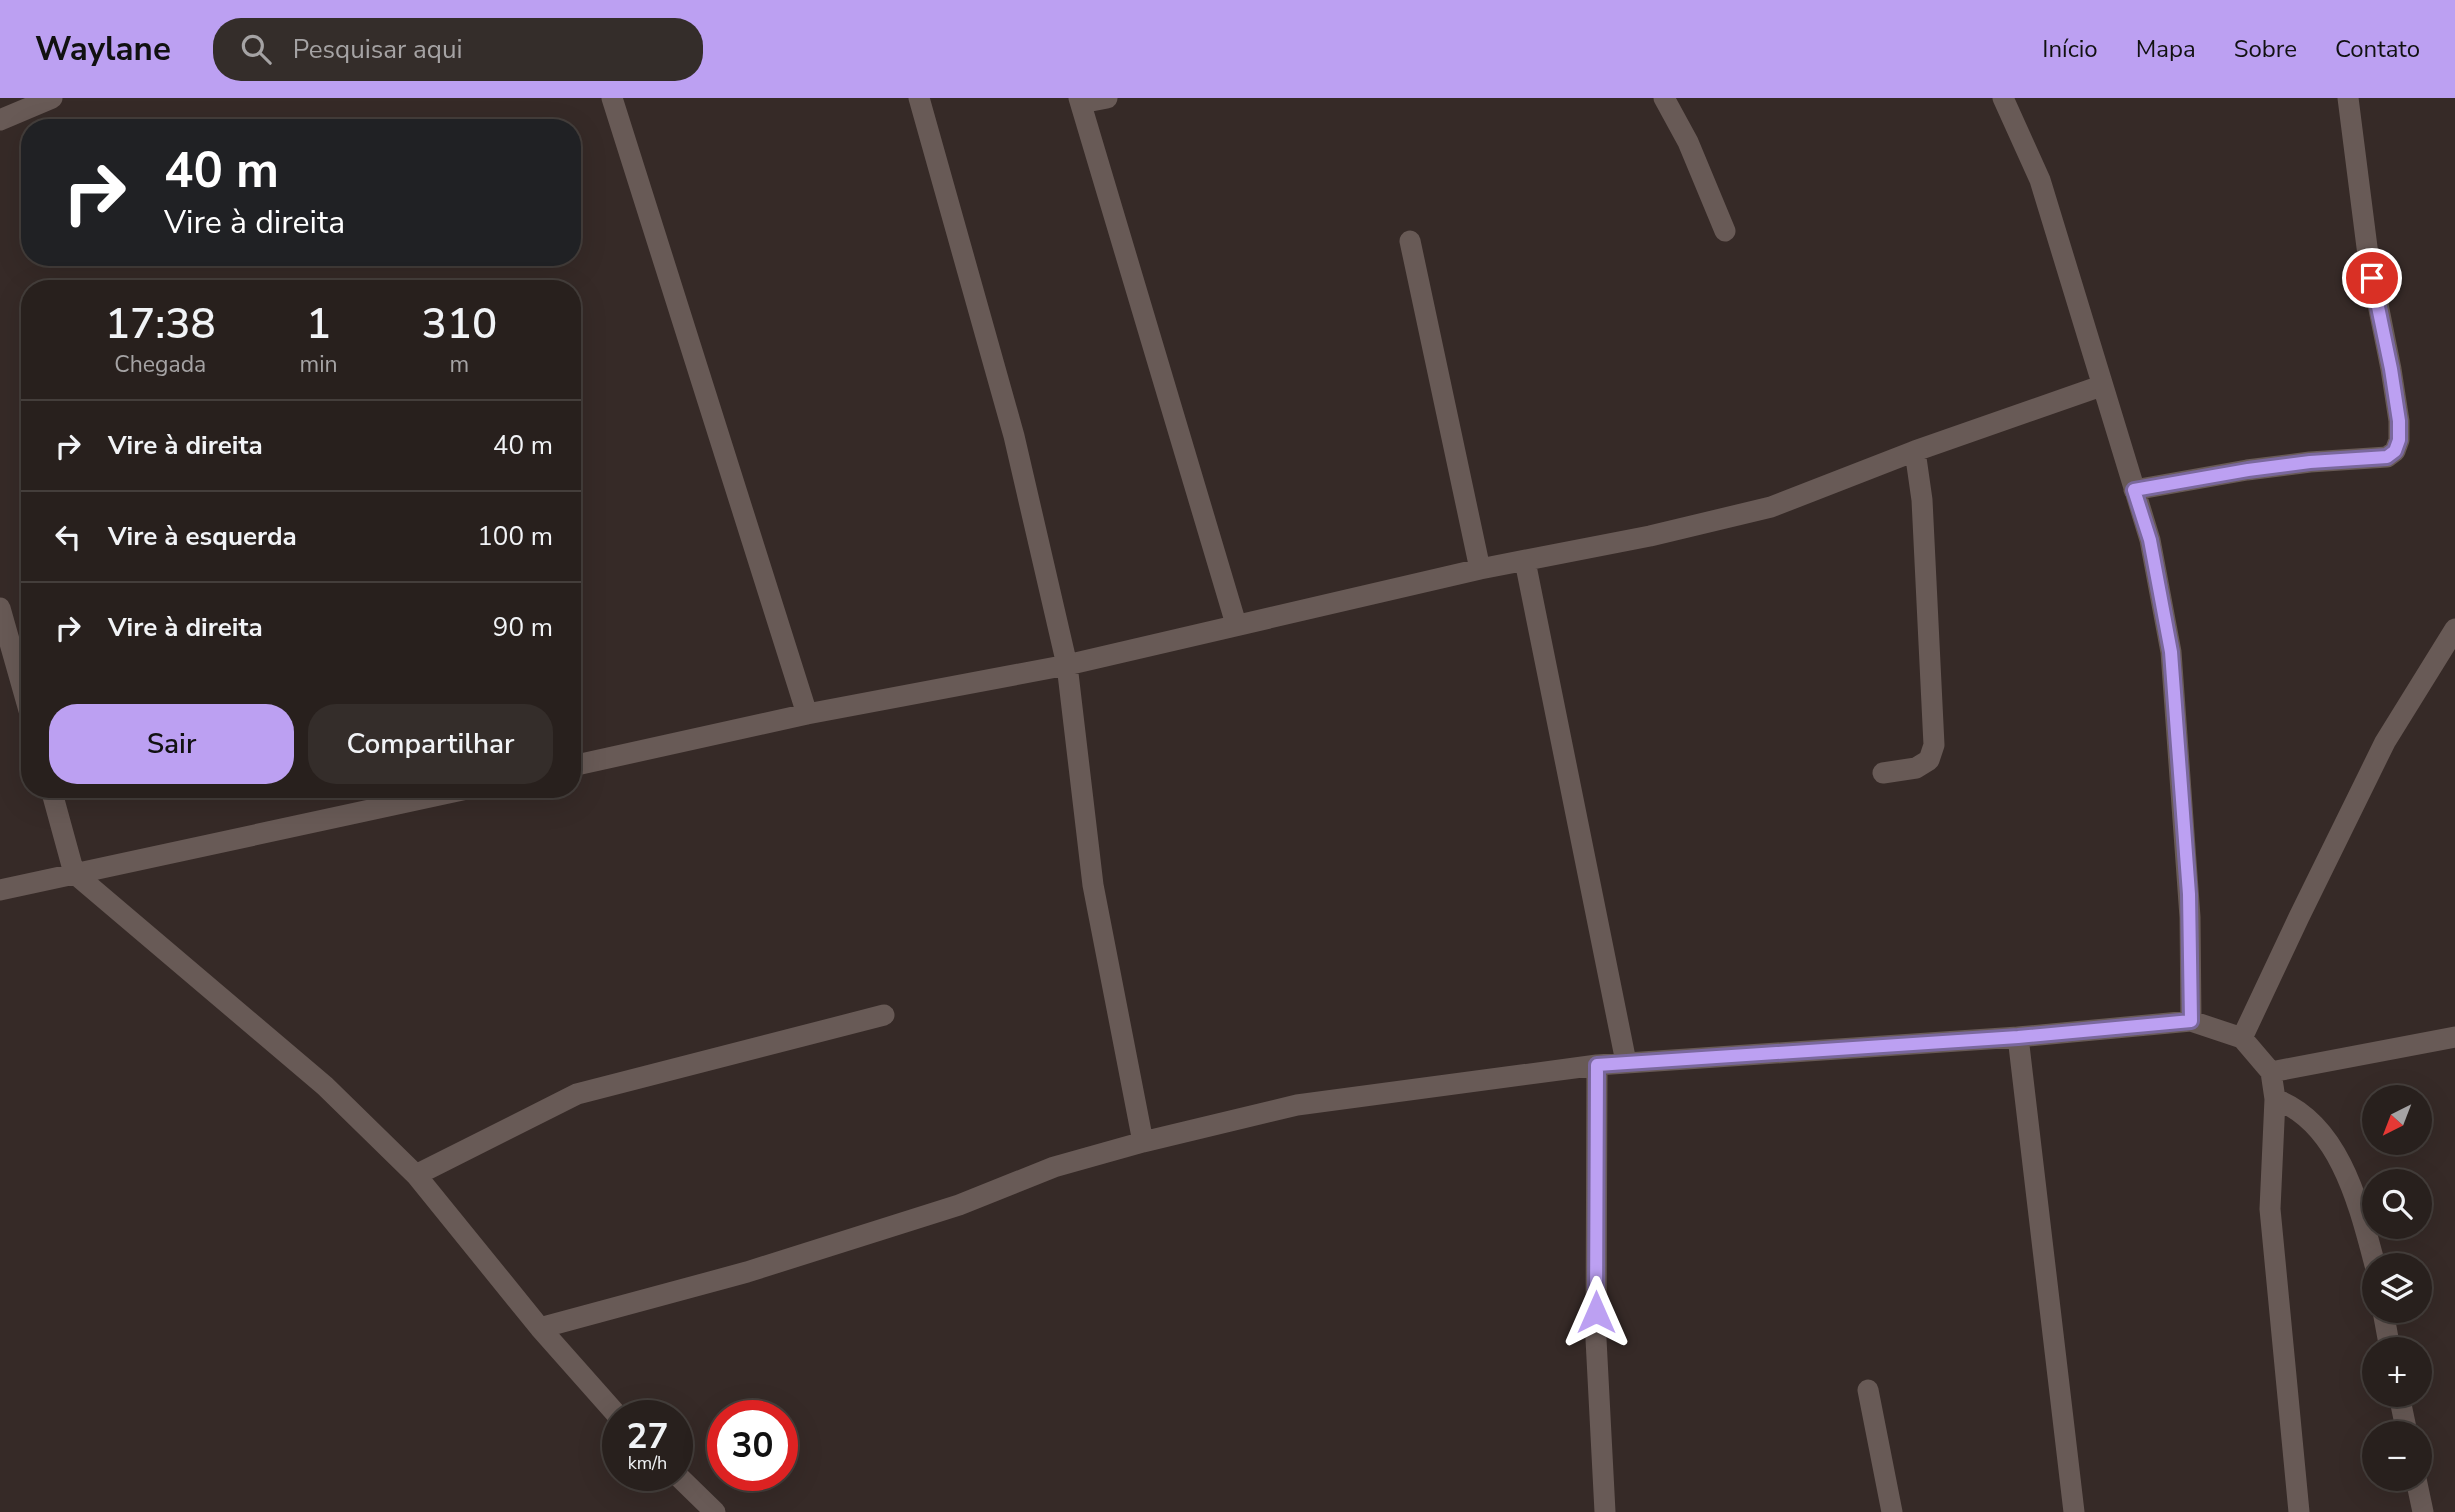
<!DOCTYPE html>
<html lang="pt">
<head>
<meta charset="utf-8">
<style>
  body { margin:0; font-family:"Nunito Sans",sans-serif; background:#342d2a; color:#f1f3f6; height:100vh; display:flex; flex-direction:column; font-size:26px; white-space:nowrap }
  * { box-sizing:border-box; margin:0 }
  p { font-size:23px; color:#a5a3a4 }
  .icon { flex:none; width:38px; height:38px; fill:none; stroke:currentColor; stroke-width:2; stroke-linecap:round; stroke-linejoin:round }
  .map { position:relative; flex:1; overflow:hidden }
  .sheet { position:absolute; left:21px; top:182px; width:560px; height:518px; display:flex; flex-direction:column; background:#28201d; border-radius:28px; box-shadow:0 7px 28px #0002,0 0 0 2px #443e3b }
  .sheet>* { flex:none }
  .banner { position:absolute; left:21px; top:21px; width:560px; height:147px; border-radius:28px; box-shadow:0 7px 28px #0002,0 0 0 2px #443e3b; background:#202124; color:#fff; overflow:hidden }
  .needle { width:46px; rotate:222deg }
  .buttons { position:absolute; left:2362px; top:987px; display:grid; gap:14px }
  .buttons a { display:grid; place-items:center; width:70px; height:70px; border-radius:50%; background:#28201d; box-shadow:0 7px 28px #0002,0 0 0 2px #443e3b; font-size:35px }
  .speed { position:absolute; left:602px; top:1302px; display:flex; gap:14px; font-size:35px; font-weight:700; text-align:center }
  .speed>* { display:grid; place-content:center; width:91px; height:91px; border-radius:50%; background:#28201d; box-shadow:0 7px 28px #0002,0 0 0 2px #443e3b; line-height:1 }
  .speed small { font-size:18px; font-weight:400 }
  .speed .limit { border:10px solid #d22; background:#fff; color:#111 }
  .pin { position:absolute; display:grid; place-items:center; width:60px; height:60px; color:#fff; margin:-30px; border:4px solid #fff; border-radius:50%; box-shadow:0 2px 7px #0007 }
  .me { position:absolute; width:77px; margin:-38px; rotate:0deg; stroke-linejoin:round; filter:drop-shadow(0 0 5px #0008) }
  .turn { display:flex; align-items:center; gap:24px; height:147px; padding:0 28px; font-size:32px }
  .turn .icon { width:91px; height:91px; stroke-width:2.5 }
  .turn b { display:block; font-size:49px; line-height:60px }
  .eta { display:flex; justify-content:space-evenly; align-items:center; height:119px; text-align:center }
  .eta b { font-size:42px; font-weight:600; line-height:49px }
  .button { display:flex; gap:14px; margin-top:auto; padding:14px 28px }
  .button a { flex:1; height:80px; border-radius:28px; background:#bca0f2; color:#111; font-size:28px; font-weight:600; line-height:80px; text-align:center }
  .button a+a { background:#342d2a; color:#f1f3f6 }
  ul { padding:0; list-style:none }
  li { display:flex; align-items:center; gap:21px; height:91px; padding:0 28px; border-top:2px solid #443e3b }
  li div { flex:1 }
  li b { display:block; font-size:26px }
  li em { font-style:normal }
  header { display:flex; align-items:center; gap:42px; box-sizing:border-box; height:98px; padding:0 35px; background:#bca0f2; color:#111 }
  header strong { font-size:33px }
  nav { display:flex; gap:38px; margin-inline-start:auto; font-size:24px }
  .search { width:490px; height:63px; background:#342d2a; display:flex; align-items:center; gap:18px; box-sizing:border-box; padding:0 24px; border-radius:28px; color:#a5a3a4; font-size:26px }
  .map>svg:first-child { display:block }
  .lines { fill:none; stroke-linecap:round; stroke-linejoin:round }
  .minor { stroke:#685a56; stroke-width:21 }
  .route-casing { stroke:#7a689d; stroke-width:18 }
  .route { stroke:#bca0f2; stroke-width:12 }
</style>
</head>
<body>
<header>
<strong>Waylane</strong>
<div class="search"><svg class="icon" aria-label="search" viewBox="0 0 24 24"><circle cx="10" cy="10" r="6"/><path d="M15 15l6 6"/></svg>Pesquisar aqui</div>
<nav><a>Início</a><a>Mapa</a><a>Sobre</a><a>Contato</a></nav>
</header>
<div class="map">
<svg width="2455" height="1414" viewBox="0 0 2455 1414">
  <rect width="100%" height="100%" fill="#362a27"/>
  <g class="lines">
    <path class="minor" d="M 612,0 L 807,616
      M 919,0 L 1014,338 L 1067,567 L 1093,787 L 1143,1044
      M 1079,0 L 1236,526
      M 1664,0 L 1688,44 L 1725,133
      M 2003,0 L 2040,82 L 2150,442 L 2171,554 L 2190,819 L 2191,923
      M 1081,5 L 1107,0
      M 0,22 L 52,0
      M 1410,143 L 1480,471
      M 2134,392 L 2247,372 L 2310,364 L 2387,359 L 2395,353 L 2399,342 L 2399,323 L 2391,271 L 2368,157 L 2348,0
      M 1525,463 L 1626,964
      M 0,510 L 30,616
      M 572,668 L 807,616 L 1067,567 L 1480,471 L 1650,438 L 1771,409 L 1915,353 L 2101,288
      M 1883,675 L 1916,670 L 1929,662 L 1934,647 L 1922,402 L 1915,353
      M 51,691 L 74,775 L 325,988 L 416,1077 L 540,1230 L 618,1318
      M 0,792 L 467,691
      M 2018,939 L 2074,1414
      M 2242,940 L 2299,819 L 2385,644 L 2455,531
      M 1597,967 L 1596,1241 L 1605,1414
      M 2271,974 L 2455,939
      M 2275,1001 C 2340,1025 2359,1107 2375,1167
      M 416,1077 L 577,996 L 884,917
      M 2383,1213 L 2390,1251
      M 540,1230 L 747,1174 L 959,1107 L 1054,1069 L 1143,1044 L 1297,1007 L 1597,967 L 2018,939 L 2191,923 L 2242,940 L 2271,974 L 2275,1001 L 2270,1111 L 2299,1414
      M 1868,1292 L 1892,1414
      M 2399,1297 L 2407,1335
      M 677,1377 L 715,1414
      M 2416,1381 L 2423,1414"/>
  </g>
  <g class="lines">
    <defs>
      <path id="route" d="M 1596,1214 L 1597,967 L 2018,939 L 2191,923 L 2189,796 L 2171,554 L 2150,442 L 2134,392 L 2248,372 L 2310,364 L 2387,359 L 2395,353 L 2399,342 L 2399,323 L 2391,271 L 2372,180"/>
    </defs>
    <use href="#route" class="route-casing"/>
    <use href="#route" class="route"/>
  </g>
</svg>
<div class="buttons">
<a><svg class="needle" viewBox="-14 -14 28 28"><path d="M0-13l5 13h-10z" fill="#e53935"/><path d="M0 13l5-13h-10z" fill="#a5a3a4"/></svg></a>
<a><svg class="icon" aria-label="search" viewBox="0 0 24 24"><circle cx="10" cy="10" r="6"/><path d="M15 15l6 6"/></svg></a>
<a><svg class="icon" aria-label="layers" viewBox="0 0 24 24"><path d="M12 4l9 5-9 5-9-5zM3 14l9 5 9-5"/></svg></a>
<a>+</a>
<a>−</a>
</div>
<div class="speed"><div>27<small>km/h</small></div><div class="limit">30</div></div>
<div class="pin" style="left:2372px;top:180px;background:#d93025"><svg class="icon" aria-label="arrive" viewBox="0 0 24 24"><path d="M6 21V4h12l-3 4 3 4H6"/></svg></div>
<svg class="me" style="left:1596px;top:1214px" viewBox="-20 -20 40 40"><path d="M0-17L14 15 0 8-14 15z" fill="#bca0f2" stroke="#fff" stroke-width="4"/></svg>
<div class="banner">
<div class="turn"><svg class="icon" aria-label="right" viewBox="0 0 24 24"><path d="M7 20v-9h11M14 6l5 5-5 5"/></svg><div><b>40 m</b>Vire à direita</div></div>
</div>
<section class="sheet">
<div class="eta">
<div><b>17:38</b><p>Chegada</p></div>
<div><b>1</b><p>min</p></div>
<div><b>310</b><p>m</p></div>
</div>
<ul>
<li><svg class="icon" aria-label="right" viewBox="0 0 24 24"><path d="M7 20v-9h11M14 6l5 5-5 5"/></svg><div><b>Vire à direita</b></div><em>40 m</em></li>
<li><svg class="icon" aria-label="left" viewBox="0 0 24 24"><path d="M17 20v-9H6M10 6l-5 5 5 5"/></svg><div><b>Vire à esquerda</b></div><em>100 m</em></li>
<li><svg class="icon" aria-label="right" viewBox="0 0 24 24"><path d="M7 20v-9h11M14 6l5 5-5 5"/></svg><div><b>Vire à direita</b></div><em>90 m</em></li>
</ul>
<div class="button"><a>Sair</a><a>Compartilhar</a></div>
</section>
</div>
</body>
</html>
